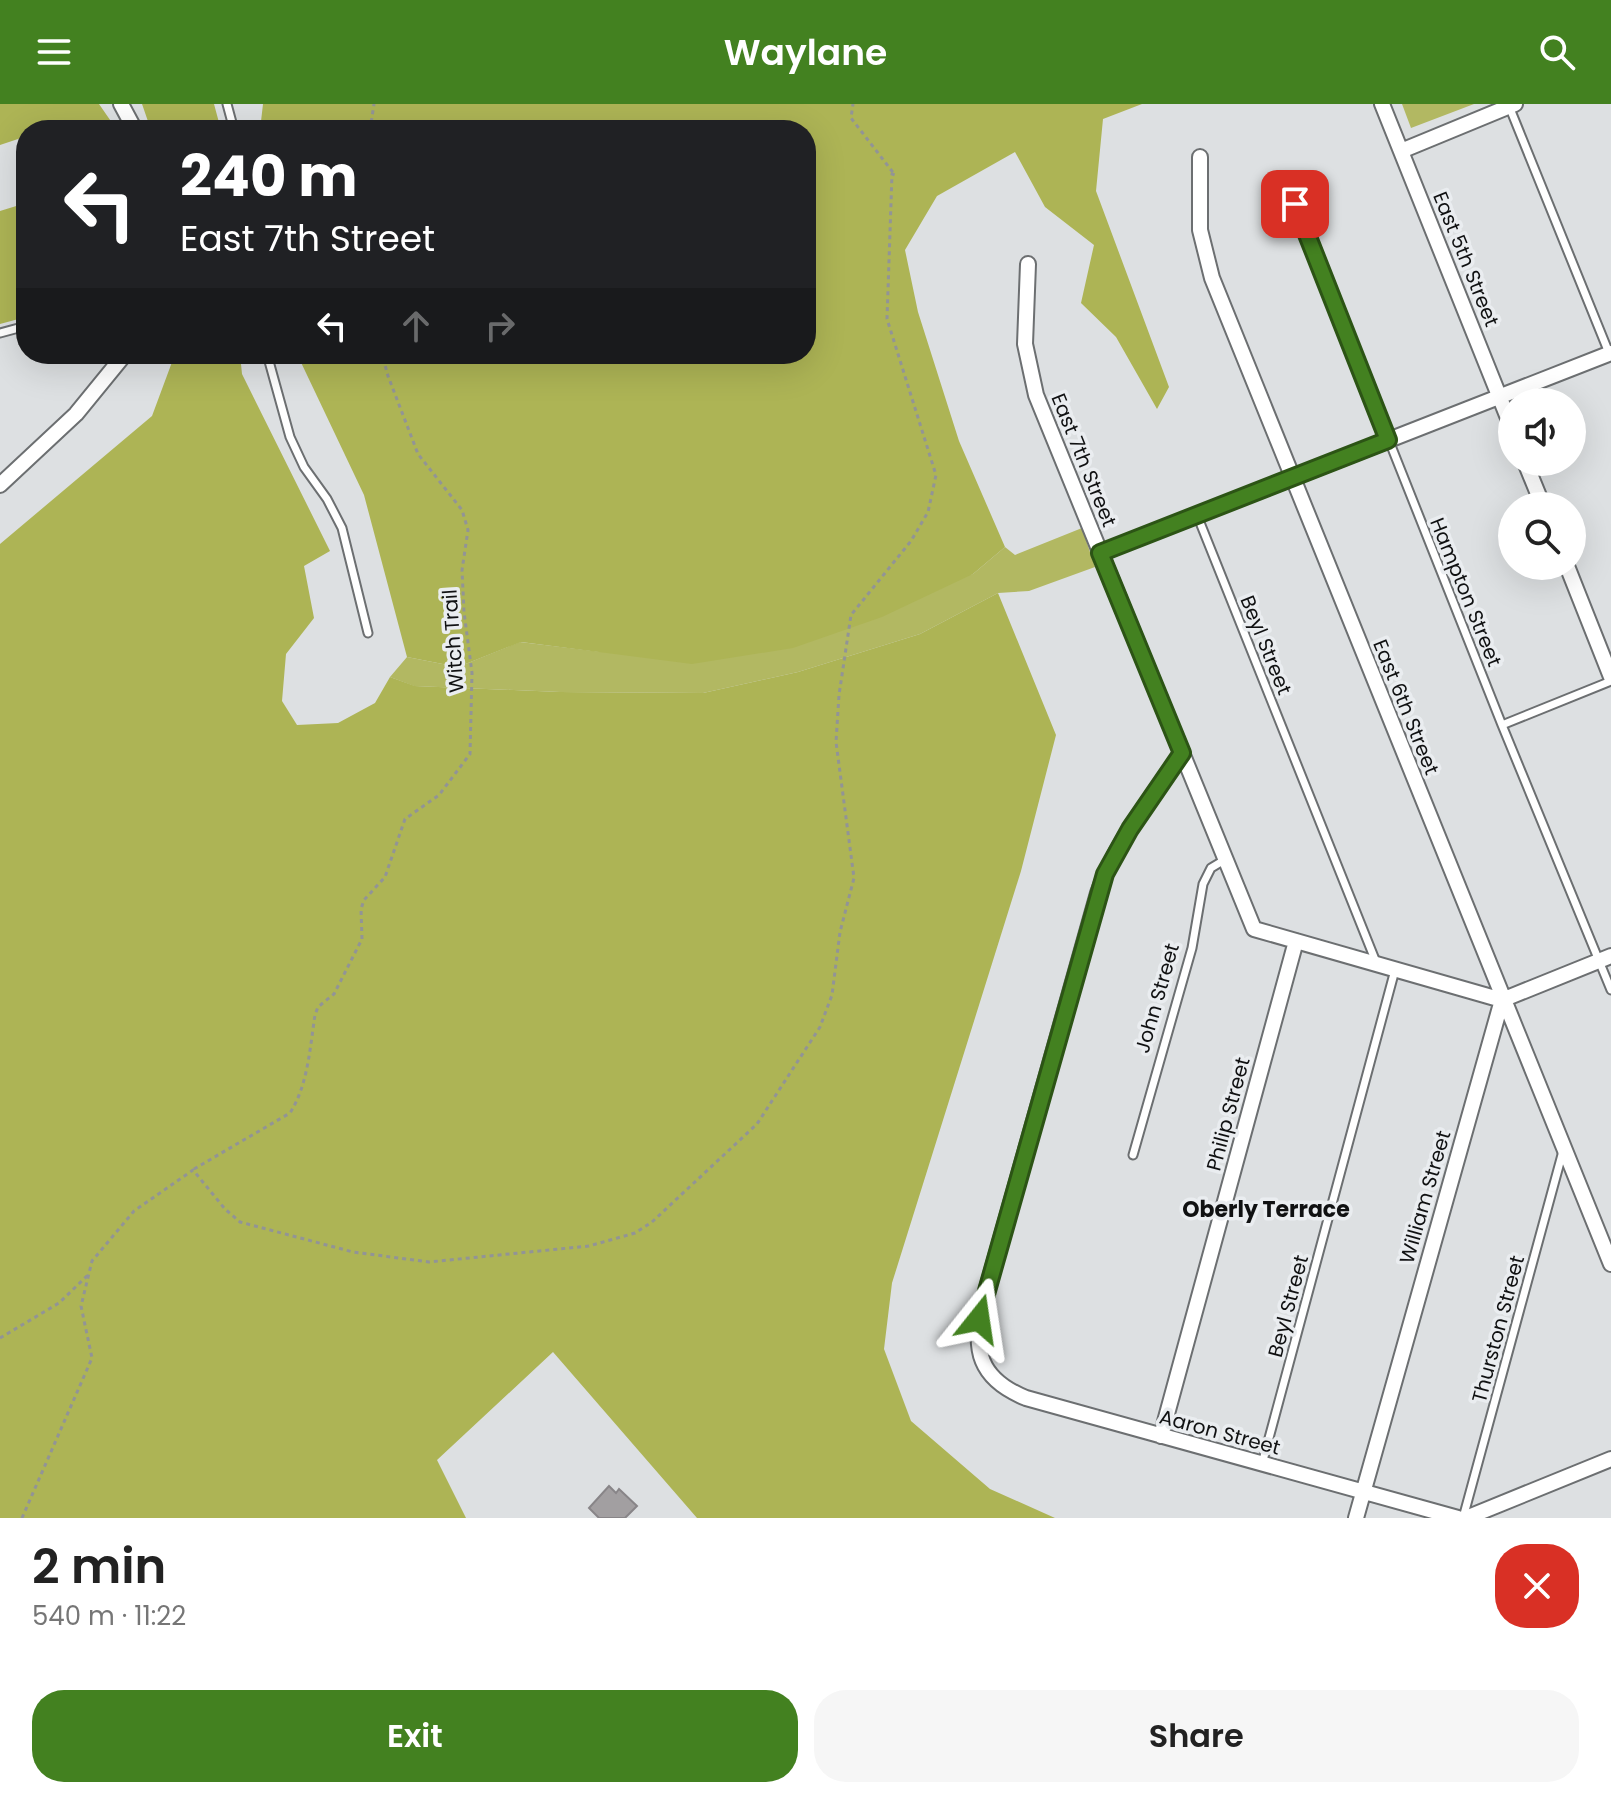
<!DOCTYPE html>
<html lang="en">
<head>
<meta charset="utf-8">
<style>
  body { margin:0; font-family:Poppins,sans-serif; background:#f6f6f6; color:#222; height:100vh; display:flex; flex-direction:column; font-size:30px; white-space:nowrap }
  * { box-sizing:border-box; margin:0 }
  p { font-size:26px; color:#767676 }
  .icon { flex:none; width:44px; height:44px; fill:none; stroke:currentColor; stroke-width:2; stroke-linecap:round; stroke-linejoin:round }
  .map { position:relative; height:1414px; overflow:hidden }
  .details { display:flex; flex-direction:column; background:#fff; flex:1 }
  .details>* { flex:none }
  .hud { position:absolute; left:16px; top:16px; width:800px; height:244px; border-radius:32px; box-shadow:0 8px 32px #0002; background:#202124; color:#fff; overflow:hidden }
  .buttons { position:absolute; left:1498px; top:284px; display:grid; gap:16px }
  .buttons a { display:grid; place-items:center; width:88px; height:88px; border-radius:50%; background:#fff; box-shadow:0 8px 32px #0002; font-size:40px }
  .pin { position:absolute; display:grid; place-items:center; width:68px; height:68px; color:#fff; margin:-34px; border-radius:16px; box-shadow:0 4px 12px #0006 }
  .me { position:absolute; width:88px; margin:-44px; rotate:15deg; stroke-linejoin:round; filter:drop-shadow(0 0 6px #0008) }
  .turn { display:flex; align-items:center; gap:28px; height:168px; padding:0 32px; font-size:36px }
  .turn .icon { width:104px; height:104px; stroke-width:2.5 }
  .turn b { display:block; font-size:56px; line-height:68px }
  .lanes { display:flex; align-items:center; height:76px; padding:0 32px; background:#0003; justify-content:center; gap:40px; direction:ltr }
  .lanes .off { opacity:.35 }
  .round { display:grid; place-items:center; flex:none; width:84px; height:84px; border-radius:32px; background:#f6f6f6 }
  .headline { display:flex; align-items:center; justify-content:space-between; height:136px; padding:0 32px }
  h1 { font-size:48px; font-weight:600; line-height:60px }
  .button { display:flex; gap:16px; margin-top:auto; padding:16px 32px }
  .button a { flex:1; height:92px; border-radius:32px; background:#438120; color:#fff; font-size:32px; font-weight:600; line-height:92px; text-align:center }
  .button a+a { background:#f6f6f6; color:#222 }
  header { display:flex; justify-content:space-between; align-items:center; height:104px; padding:0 32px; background:#438120; color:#fff; font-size:36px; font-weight:600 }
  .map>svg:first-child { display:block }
  .green { fill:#b2b862 }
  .forest { fill:#adb455 }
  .building { fill:#a29fa1; stroke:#888588; stroke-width:2 }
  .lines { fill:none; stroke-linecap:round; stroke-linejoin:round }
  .service-casing { stroke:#6c6f71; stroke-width:11 }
  .minor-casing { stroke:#6c6f71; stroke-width:18 }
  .path { stroke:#929496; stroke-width:3; stroke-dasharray:4 4; stroke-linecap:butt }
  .service { stroke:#fff; stroke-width:7 }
  .minor { stroke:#fff; stroke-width:14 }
  .route-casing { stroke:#2c5415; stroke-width:20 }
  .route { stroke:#438120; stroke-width:14 }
  .labels { text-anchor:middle; stroke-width:7; stroke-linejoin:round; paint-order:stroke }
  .street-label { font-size:20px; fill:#101112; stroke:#eaedf0 }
  .neighbourhood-label { font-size:22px; font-weight:bold; fill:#101112; stroke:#eaedf0 }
</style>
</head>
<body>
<header><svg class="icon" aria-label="menu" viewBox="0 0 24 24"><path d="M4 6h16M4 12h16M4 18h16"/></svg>Waylane<svg class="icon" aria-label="search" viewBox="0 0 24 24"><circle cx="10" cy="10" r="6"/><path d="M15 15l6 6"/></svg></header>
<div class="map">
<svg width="1611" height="1414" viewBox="0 0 1611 1414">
  <rect width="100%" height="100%" fill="#dde0e2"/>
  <path class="green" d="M 1402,0 L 1474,0 L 1411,24 Z
    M 1082,424 L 1095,463 L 1029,487 L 998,489 L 920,530 L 798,568 L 703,589 L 560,588 L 414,582 L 390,573 L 407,553 L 458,563 L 520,538 L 602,548 L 973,470 L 1005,443 L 1015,451 Z"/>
  <path class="forest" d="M 0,0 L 99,0 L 117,26 L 26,26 L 26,64 L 21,34 L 0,41 Z
    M 142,0 L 214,0 L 221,26 L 151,26 Z
    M 263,0 L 1142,0 L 1103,15 L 1096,87 L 1169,283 L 1157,305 L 1116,233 L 1081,199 L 1094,141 L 1045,103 L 1015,48 L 937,92 L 905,146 L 918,208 L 959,337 L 1005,443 L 973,470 L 882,513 L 793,544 L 692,560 L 521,538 L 458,563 L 407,553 L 364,391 L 297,250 L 806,250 L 806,26 L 260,26 Z
    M 26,99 L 26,213 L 0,220 L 0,107 Z
    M 175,250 L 240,250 L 242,270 L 330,447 L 304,462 L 314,514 L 286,550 L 282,597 L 297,621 L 338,619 L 375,599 L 390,573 L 415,582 L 560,588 L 703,589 L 798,568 L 920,530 L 998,489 L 1056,631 L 1021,767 L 892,1179 L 884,1245 L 911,1317 L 990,1385 L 1055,1414 L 697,1414 L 553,1248 L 437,1356 L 466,1414 L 0,1414 L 0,440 L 152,312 Z"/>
  <path class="building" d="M 609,1382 L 616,1389 L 619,1385 L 637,1402 L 625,1414 L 599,1414 L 589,1404 Z"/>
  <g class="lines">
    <defs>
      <path id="service" d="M 227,0 L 234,26
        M 1509,2 L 1609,249
        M 1295,100 L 1502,621 L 1611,886
        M 0,229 L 26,222
        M 267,250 L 290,333 L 304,363 L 327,395 L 342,424 L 368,529
        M 1197,411 L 1376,858
        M 1502,621 L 1611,577
        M 1133,1051 L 1192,844 L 1203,780 L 1211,764 L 1226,755
        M 1262,1360 L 1395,866
        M 1463,1414 L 1563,1047"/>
      <path id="minor" d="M 121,0 L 135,26
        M 1382,0 L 1512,324
        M 1401,47 L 1515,0
        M 1200,53 L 1200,126 L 1212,174 L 1611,1160
        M 1028,160 L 1025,240 L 1036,291 L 1254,825 L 1502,896
        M 1525,358 L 1543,402
        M 0,381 L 76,310 L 125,250
        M 1100,449 L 1611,249
        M 1567,462 L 1611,573
        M 1182,649 C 1152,694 1116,737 1098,789 L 983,1199 C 972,1246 979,1275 1026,1294 L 1458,1414
        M 1502,896 L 1611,852
        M 1161,1332 L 1296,837
        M 1356,1414 L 1502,896
        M 1466,1414 L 1611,1355"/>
    </defs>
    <use href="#service" class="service-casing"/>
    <use href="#minor" class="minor-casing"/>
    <path class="path" d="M 370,26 L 374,0
      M 194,1065 L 290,1009 C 308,981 310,943 315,911 L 318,903 L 334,890 L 362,835 L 361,805 L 364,796 L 385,773 L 405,715 L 439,691 L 470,650 L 472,569 L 464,508 L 462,466 L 468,426 L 462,406 L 418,350 L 388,272 L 382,250
      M 0,1234 L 59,1199 L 88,1171
      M 22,1414 L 92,1254 L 81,1202 L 92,1157 L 134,1107 L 193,1066 L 225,1105 L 240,1118 L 353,1148 L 429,1158 L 589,1142 L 635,1129 L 652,1118 L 757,1020 L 820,923 L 832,891 L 840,828 L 854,774 L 836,638 L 839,591 L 851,511 L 911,437 L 928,408 L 936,371 L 887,215 L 892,70 L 895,71 L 851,14 L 853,0"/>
    <use href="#service" class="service"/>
    <use href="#minor" class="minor"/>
  </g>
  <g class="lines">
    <defs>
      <path id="route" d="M 979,1215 L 1105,770 L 1130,725 L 1182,649 L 1100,449 L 1388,336 L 1295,100"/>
    </defs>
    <use href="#route" class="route-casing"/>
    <use href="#route" class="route"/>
  </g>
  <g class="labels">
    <g class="street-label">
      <text transform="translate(1466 155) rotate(68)" y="7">East 5th Street</text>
      <text transform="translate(1084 356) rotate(68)" y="7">East 7th Street</text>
      <text transform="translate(1466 488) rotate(68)" y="7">Hampton Street</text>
      <text transform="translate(453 537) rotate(-94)" y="7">Witch Trail</text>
      <text transform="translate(1266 541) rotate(68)" y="7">Beyl Street</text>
      <text transform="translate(1406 603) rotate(68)" y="7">East 6th Street</text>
      <text transform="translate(1157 894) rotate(-74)" y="7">John Street</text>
      <text transform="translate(1228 1010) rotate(-75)" y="7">Philip Street</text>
      <text transform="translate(1425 1093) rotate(-74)" y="7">William Street</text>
      <text transform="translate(1288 1202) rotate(-75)" y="7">Beyl Street</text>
      <text transform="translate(1498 1225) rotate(-75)" y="7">Thurston Street</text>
      <text transform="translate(1220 1328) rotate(15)" y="7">Aaron Street</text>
    </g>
    <g class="neighbourhood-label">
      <text x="1266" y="1113">Oberly Terrace</text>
    </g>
  </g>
</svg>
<div class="buttons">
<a><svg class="icon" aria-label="sound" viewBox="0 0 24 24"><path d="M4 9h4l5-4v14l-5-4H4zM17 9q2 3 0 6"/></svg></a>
<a><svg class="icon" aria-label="search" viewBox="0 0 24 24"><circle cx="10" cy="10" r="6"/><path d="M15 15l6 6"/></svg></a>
</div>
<div class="pin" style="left:1295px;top:100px;background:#d93025"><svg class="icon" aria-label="arrive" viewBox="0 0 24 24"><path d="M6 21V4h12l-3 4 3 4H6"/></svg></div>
<svg class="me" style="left:979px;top:1215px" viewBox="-20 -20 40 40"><path d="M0-17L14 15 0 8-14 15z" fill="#438120" stroke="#fff" stroke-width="4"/></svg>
<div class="hud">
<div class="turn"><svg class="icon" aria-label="left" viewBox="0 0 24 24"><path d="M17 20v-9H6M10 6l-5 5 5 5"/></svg><div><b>240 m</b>East 7th Street</div></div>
<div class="lanes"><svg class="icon" aria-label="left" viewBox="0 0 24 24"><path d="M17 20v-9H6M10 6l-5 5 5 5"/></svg><svg class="icon off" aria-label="ahead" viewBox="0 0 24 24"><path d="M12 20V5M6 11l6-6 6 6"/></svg><svg class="icon off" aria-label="right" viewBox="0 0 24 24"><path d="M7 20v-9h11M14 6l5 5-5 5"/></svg></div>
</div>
</div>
<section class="details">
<div class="headline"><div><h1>2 min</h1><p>540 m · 11:22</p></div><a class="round" style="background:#d93025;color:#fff"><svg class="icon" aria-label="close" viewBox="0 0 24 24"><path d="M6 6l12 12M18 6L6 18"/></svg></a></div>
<div class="button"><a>Exit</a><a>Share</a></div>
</section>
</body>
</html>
